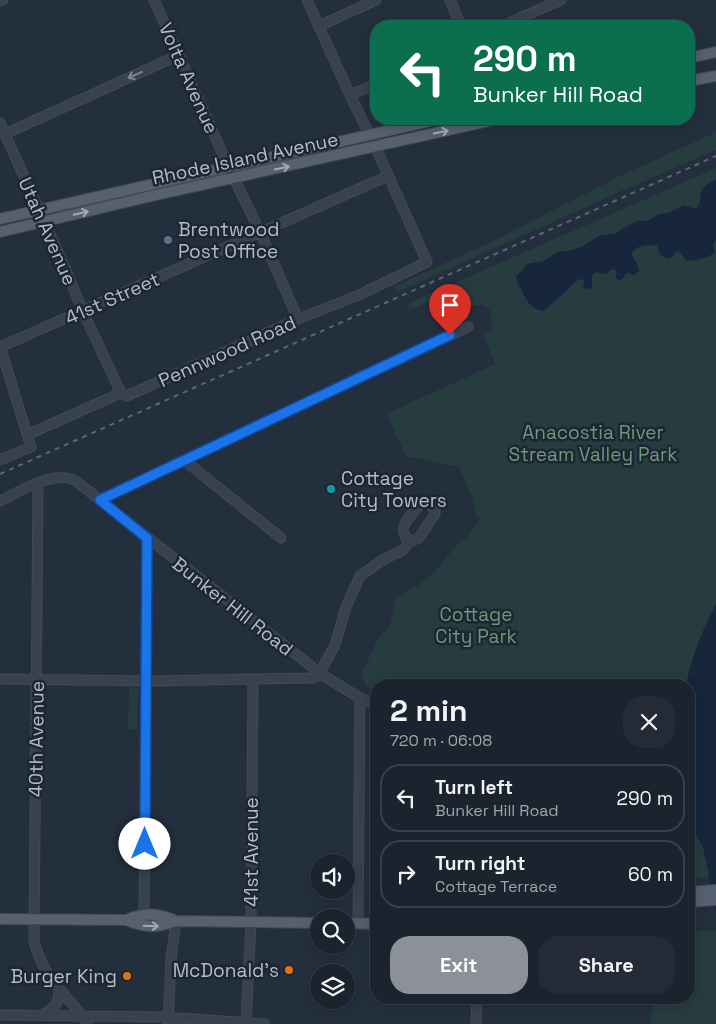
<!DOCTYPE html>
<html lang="en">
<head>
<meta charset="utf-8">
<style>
  body { margin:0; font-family:"Space Grotesk",sans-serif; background:#242b36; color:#f1f3f6; height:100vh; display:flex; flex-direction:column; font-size:19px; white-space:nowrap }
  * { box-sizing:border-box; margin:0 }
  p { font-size:16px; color:#a0a4aa }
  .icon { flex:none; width:28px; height:28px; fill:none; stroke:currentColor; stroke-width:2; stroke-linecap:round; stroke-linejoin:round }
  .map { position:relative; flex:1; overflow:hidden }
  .sheet { position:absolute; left:370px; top:679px; width:325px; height:325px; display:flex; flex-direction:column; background:#1b232e; border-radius:20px; box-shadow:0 2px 12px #0003,0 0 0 1px #39404a }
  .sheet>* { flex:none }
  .banner { position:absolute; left:370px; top:20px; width:325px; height:105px; border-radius:20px; box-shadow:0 2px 12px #0003,0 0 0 1px #39404a; background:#0b6e4f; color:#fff; overflow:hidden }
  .fabs { position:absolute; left:310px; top:854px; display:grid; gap:10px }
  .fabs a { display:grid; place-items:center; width:45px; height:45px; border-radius:50%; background:#1b232e; box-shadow:0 2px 12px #0003,0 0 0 1px #39404a; font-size:25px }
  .pin { position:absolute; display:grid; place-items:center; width:42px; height:42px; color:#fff; margin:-51px -21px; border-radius:50% 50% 50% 0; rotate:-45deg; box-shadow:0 0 5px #0007 }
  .pin .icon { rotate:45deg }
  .me { position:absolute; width:55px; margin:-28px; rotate:0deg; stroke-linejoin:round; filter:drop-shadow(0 0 4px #0008) }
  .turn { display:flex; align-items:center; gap:18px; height:105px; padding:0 20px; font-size:22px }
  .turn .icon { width:65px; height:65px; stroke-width:2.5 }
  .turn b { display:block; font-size:35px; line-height:42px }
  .round { display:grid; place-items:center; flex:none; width:52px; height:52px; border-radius:20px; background:#242b36 }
  .head { display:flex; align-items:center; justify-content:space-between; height:85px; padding:0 20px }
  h1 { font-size:30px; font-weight:800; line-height:38px }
  .button { display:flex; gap:10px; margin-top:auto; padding:10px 20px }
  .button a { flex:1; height:58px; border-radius:20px; background:#8c9099; color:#fff; font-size:20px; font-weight:800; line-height:58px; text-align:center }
  .button a+a { background:#242b36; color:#f1f3f6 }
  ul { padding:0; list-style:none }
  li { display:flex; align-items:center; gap:15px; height:68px; margin:0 10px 8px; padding:0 10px; border:2px solid #39404a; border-radius:20px }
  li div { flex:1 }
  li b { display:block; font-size:19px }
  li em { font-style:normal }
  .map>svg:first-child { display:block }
  .green { fill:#263c3f }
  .water { fill:#17263c }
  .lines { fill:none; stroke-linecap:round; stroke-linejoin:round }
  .minor-casing { stroke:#414a57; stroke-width:11 }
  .major-casing { stroke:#414a57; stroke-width:12 }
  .minor { stroke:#38414e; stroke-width:9 }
  .major { stroke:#56606e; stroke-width:10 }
  .rail { stroke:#5a6575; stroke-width:2; stroke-dasharray:5 5; stroke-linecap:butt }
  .oneway { stroke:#7c8592 }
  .oneway2 { stroke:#a1aab7 }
  .route-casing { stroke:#114b97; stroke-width:12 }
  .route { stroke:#1a73e8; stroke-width:9 }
  .service-dot { fill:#5c6f8a; stroke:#1d2633; stroke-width:2 }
  .culture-dot { fill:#0f9aa8; stroke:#1d2633; stroke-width:2 }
  .food-dot { fill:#e8710a; stroke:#1d2633; stroke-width:2 }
  .labels { text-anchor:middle; stroke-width:5; stroke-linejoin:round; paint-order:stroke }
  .street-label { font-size:19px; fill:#b4bcc9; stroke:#1d2633 }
  .poi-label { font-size:19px; fill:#b4bcc9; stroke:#1d2633; text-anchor:start }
  .park-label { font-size:19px; fill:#6b9a76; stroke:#1d2633 }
</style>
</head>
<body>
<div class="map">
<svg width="716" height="1024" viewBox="0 0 716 1024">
  <rect width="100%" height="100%" fill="#242f3e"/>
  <path class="green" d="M 716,132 L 716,150 L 610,196 L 398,292 L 395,286 L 493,241 L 618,177 Z
    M 716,168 L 716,876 L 689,879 L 689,685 L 376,685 L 376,692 L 367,687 L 361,675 L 378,639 L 390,626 L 394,604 L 397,597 L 404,592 L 416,587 L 431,576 L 459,542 L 466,538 L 480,520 L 476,515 L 473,499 L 459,467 L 406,456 L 386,414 L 495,364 L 483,334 L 492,330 C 491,323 492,311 487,307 C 480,300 461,312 458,300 C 457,297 459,292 458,289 L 408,311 L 409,303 Z
    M 129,687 L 138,688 L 137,729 L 128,729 Z
    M 689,931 L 716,931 L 716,1024 L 651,1024 L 652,998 L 689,998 Z"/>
  <path class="water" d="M 716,179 L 716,241 L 713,244 L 715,252 C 708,259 696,260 687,261 L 679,252 L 677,251 L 670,259 L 661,256 L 657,246 C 647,244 636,245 631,254 L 638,266 L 639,271 L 635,275 L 627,273 L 621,280 L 615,278 L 617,272 L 615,270 L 612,269 L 606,274 L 596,272 L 592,275 L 592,287 L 589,289 L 583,288 L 584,280 L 579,279 L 544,311 C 528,310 524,294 517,281 L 516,277 L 527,264 L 544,261 L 557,252 L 568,251 L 581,247 L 601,235 L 615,234 L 623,228 L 637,221 L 647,221 L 659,214 L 668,213 L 684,205 L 692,208 L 696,208 C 702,202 699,199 701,193 C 703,186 710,183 716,179 Z
    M 716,604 L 716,912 L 703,847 L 698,838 L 689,826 L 689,685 L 686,685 C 692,656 702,630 716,604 Z"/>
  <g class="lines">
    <defs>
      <path id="minor" d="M 154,0 L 229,168 L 260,232 L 298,319
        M 450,0 L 461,26
        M 0,1 L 3,0
        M 319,26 L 376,0
        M 502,26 L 561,0
        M 350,95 L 376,84
        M 0,123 L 66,270 L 83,312 L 121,393
        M 5,134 L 179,55
        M 0,346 L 31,447 L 0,460
        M 0,347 L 388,176
        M 27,435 L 121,393 L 127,396 L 298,319 L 359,295 L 427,262 L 375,146 L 350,95 L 307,0
        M 184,460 L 281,538
        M 38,483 L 34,942 C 39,958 45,972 55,984 C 66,998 79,1009 87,1024
        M 100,500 L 468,327
        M 0,501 C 19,492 50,472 71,479 C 81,483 91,494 100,500 L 321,674 L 360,698 L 376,704
        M 321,674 L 323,667 L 335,645 L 346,607 L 360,576 L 384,559 L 403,550 L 409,542 L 419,538 L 435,514 L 435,510 L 426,501 C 420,503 402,523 403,531 C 404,534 407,539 409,542
        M 0,679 L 153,681 L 313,678 L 321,674
        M 144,915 L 147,538
        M 358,923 L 360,698
        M 44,1014 C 56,1008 59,1002 59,989
        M 0,1015 L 163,1017 L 265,1024
        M 168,1024 L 171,959 L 176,921
        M 246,1024 L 251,922 L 253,680
        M 476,1024 L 477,998"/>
      <path id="major" d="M 689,58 L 716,52
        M 689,81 L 716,76
        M 0,219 L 439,119
        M 0,232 L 156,195 L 498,119
        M 689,892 L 716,890
        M 689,902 L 716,900
        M 0,919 L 126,920 C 146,928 156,928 176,921
        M 126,920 C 144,912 159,913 176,921 L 319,923
        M 346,923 L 376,924"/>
    </defs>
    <use href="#minor" class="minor-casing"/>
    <use href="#major" class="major-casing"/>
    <use href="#minor" class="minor"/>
    <use href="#major" class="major"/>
    <path class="rail" d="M 0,474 L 716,156"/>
  </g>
  <defs><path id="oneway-shaft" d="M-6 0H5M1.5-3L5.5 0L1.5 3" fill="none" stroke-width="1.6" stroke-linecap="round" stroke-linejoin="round" transform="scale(1.25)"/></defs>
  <use class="oneway" href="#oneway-shaft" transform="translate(135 75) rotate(156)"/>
  <g class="oneway2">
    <use href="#oneway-shaft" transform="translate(441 132) rotate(-12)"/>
    <use href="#oneway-shaft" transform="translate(282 168) rotate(-12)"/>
    <use href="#oneway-shaft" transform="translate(81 213) rotate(-13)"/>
    <use href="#oneway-shaft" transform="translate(151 926) rotate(2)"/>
  </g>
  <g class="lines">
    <defs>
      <path id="route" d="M 145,844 L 147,538 L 100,500 L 450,335"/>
    </defs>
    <use href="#route" class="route-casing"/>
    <use href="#route" class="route"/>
  </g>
  <circle class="service-dot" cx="168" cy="240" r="5"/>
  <circle class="culture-dot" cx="331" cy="489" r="5"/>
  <g class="food-dot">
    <circle cx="289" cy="970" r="5"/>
    <circle cx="127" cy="976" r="5"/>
  </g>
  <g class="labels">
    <g class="street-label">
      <text transform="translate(189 78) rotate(66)" y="7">Volta Avenue</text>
      <text transform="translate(245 158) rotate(-12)" y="7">Rhode Island Avenue</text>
      <text transform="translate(48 231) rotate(66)" y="7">Utah Avenue</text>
      <text transform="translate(112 298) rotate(-24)" y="7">41st Street</text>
      <text transform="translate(227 351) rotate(-24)" y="7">Pennwood Road</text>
      <text transform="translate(233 606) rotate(38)" y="7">Bunker Hill Road</text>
      <text transform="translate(36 739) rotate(-89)" y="7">40th Avenue</text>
      <text transform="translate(251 852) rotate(-90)" y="7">41st Avenue</text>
    </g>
    <g class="poi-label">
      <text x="178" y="236">Brentwood<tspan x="178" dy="22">Post Office</tspan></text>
      <text x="341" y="485">Cottage<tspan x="341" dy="22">City Towers</tspan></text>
      <text x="279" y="977" text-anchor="end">McDonald's</text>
      <text x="117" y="983" text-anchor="end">Burger King</text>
    </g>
    <g class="park-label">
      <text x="593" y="439">Anacostia River<tspan x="593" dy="22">Stream Valley Park</tspan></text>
      <text x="476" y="621">Cottage<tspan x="476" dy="22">City Park</tspan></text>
    </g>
  </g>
</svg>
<div class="fabs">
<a><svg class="icon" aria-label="sound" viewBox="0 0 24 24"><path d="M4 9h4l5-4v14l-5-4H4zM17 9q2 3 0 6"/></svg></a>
<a><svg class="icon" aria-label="search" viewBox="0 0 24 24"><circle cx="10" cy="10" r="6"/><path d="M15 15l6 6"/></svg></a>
<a><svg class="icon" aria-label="layers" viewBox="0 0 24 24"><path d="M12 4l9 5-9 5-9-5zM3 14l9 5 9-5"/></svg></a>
</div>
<div class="pin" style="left:450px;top:335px;background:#d93025"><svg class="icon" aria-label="arrive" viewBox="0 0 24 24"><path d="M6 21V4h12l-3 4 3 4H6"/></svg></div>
<svg class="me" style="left:145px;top:844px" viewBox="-20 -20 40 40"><circle r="19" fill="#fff"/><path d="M0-13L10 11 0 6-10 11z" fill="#1a73e8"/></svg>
<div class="banner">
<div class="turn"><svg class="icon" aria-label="left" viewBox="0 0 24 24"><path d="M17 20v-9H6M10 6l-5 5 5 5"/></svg><div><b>290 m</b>Bunker Hill Road</div></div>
</div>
<section class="sheet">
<div class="head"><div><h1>2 min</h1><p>720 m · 06:08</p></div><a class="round"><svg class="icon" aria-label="close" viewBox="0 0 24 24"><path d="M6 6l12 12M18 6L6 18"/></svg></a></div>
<ul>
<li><svg class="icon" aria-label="left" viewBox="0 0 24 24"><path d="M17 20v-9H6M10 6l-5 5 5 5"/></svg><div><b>Turn left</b><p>Bunker Hill Road</p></div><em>290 m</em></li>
<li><svg class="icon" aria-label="right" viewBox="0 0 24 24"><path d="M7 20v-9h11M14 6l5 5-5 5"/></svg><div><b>Turn right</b><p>Cottage Terrace</p></div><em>60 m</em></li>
</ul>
<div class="button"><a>Exit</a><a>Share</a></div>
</section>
</div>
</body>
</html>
